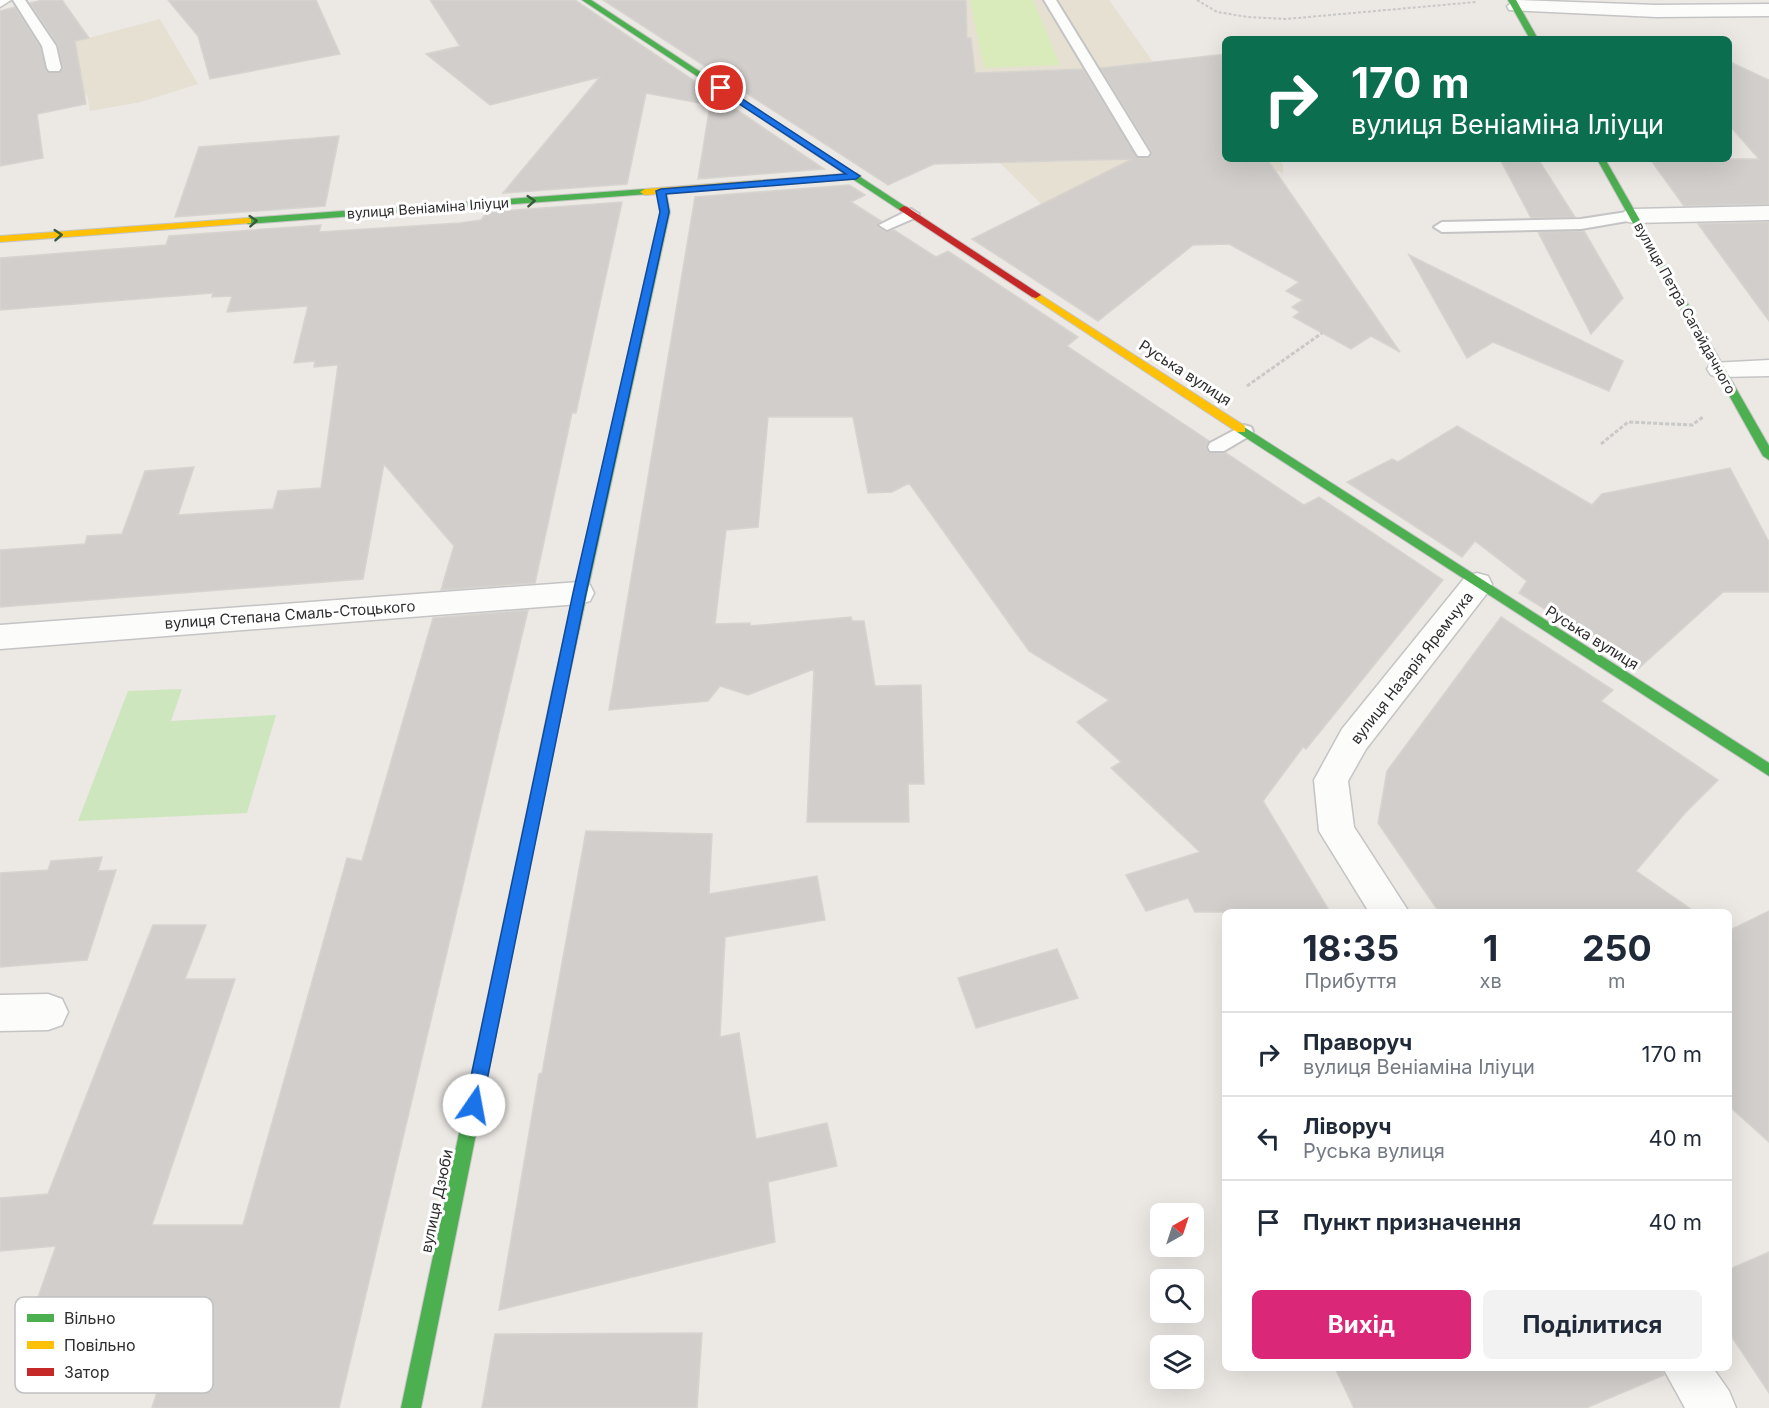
<!DOCTYPE html>
<html lang="uk">
<head>
<meta charset="utf-8">
<style>
  body { margin:0; font-family:Inter,sans-serif; background:#f2f2f3; color:#1f2937; height:100vh; display:flex; flex-direction:column; font-size:22px; white-space:nowrap }
  * { box-sizing:border-box; margin:0 }
  p { font-size:20px; color:#747a83 }
  .icon { flex:none; width:33px; height:33px; fill:none; stroke:currentColor; stroke-width:2; stroke-linecap:round; stroke-linejoin:round }
  .map { position:relative; flex:1; overflow:hidden }
  .panel { position:absolute; left:1222px; top:909px; width:510px; height:462px; display:flex; flex-direction:column; background:#fff; border-radius:9px; box-shadow:0 6px 24px #0002 }
  .panel>* { flex:none }
  .guide { position:absolute; left:1222px; top:36px; width:510px; height:126px; border-radius:9px; box-shadow:0 6px 24px #0002; background:#0b6e4f; color:#fff; overflow:hidden }
  .needle { width:39px; rotate:39deg }
  .tools { position:absolute; left:1150px; top:1203px; display:grid; gap:12px }
  .tools a { display:grid; place-items:center; width:54px; height:54px; border-radius:9px; background:#fff; box-shadow:0 6px 24px #0002; font-size:30px }
  .pin { position:absolute; display:grid; place-items:center; width:51px; height:51px; color:#fff; margin:-26px; border:3px solid #fff; border-radius:50%; box-shadow:0 2px 6px #0007 }
  .me { position:absolute; width:66px; margin:-33px; rotate:12deg; stroke-linejoin:round; filter:drop-shadow(0 0 4px #0008) }
  .turn { display:flex; align-items:center; gap:21px; height:126px; padding:0 30px; font-size:27px }
  .turn .icon { width:78px; height:78px; stroke-width:2.5 }
  .turn b { display:block; font-size:42px; line-height:51px }
  .eta { display:flex; justify-content:space-evenly; align-items:center; height:102px; text-align:center }
  .eta b { font-size:36px; font-weight:700; line-height:42px }
  .primary-button { display:flex; gap:12px; margin-top:auto; padding:12px 30px }
  .primary-button a { flex:1; height:69px; border-radius:9px; background:#db2777; color:#fff; font-size:24px; font-weight:700; line-height:69px; text-align:center }
  .primary-button a+a { background:#f2f2f3; color:#1f2937 }
  ul { padding:0; list-style:none }
  li { display:flex; align-items:center; gap:18px; height:84px; padding:0 30px; border-top:2px solid #e0e1e3 }
  li div { flex:1 }
  li b { display:block; font-size:22px }
  li em { font-style:normal }
  .map>svg:first-child { display:block }
  .education { fill:#e6e0d3 }
  .green { fill:#cee6be }
  .pitch { fill:#d9eabb }
  .building { fill:#d1cecb; stroke:#d7d4d0; stroke-width:1.5 }
  .lines { fill:none; stroke-linecap:round; stroke-linejoin:round }
  .lane-casing { stroke:#c5c4c5; stroke-width:4 }
  .street-casing { stroke:#c5c4c5; stroke-width:3 }
  .fast-casing { stroke:#c5c4c5; stroke-width:2 }
  .slow-casing { stroke:#c5c4c5; stroke-width:2 }
  .jam-casing { stroke:#c5c4c5; stroke-width:2 }
  .path-far1 { stroke:#c9c9c8; stroke-width:2; stroke-dasharray:3 2; stroke-linecap:butt }
  .path { stroke:#c9c9c8; stroke-width:3; stroke-dasharray:4 2; stroke-linecap:butt }
  .lane { fill:#fcfcfb; fill-rule:evenodd }
  .street { fill:#fcfcfb; fill-rule:evenodd }
  .fast { fill:#4caf50; fill-rule:evenodd }
  .slow { fill:#ffc107; fill-rule:evenodd }
  .jam { fill:#c62828; fill-rule:evenodd }
  .oneway { stroke:#385b3a }
  .route { fill:#1a73e8; stroke:#114b97; stroke-width:1.5 }
  .labels { text-anchor:middle; stroke-width:6; stroke-linejoin:round; paint-order:stroke }
  .far-street-label { font-size:14px; fill:#2e2e2e; stroke:#fff }
  .street-label { font-size:15px; fill:#2e2e2e; stroke:#fff }
  .key { fill:#fff; stroke:#c0c0c0; stroke-width:1.5 }
  .key-label { font-size:16px; fill:#2e2e2e }
</style>
</head>
<body>
<div class="map">
<svg width="1769" height="1408" viewBox="0 0 1769 1408">
  <rect width="100%" height="100%" fill="#ece8e4"/>
  <path class="education" d="M 862,0 L 1109,0 L 1153,62 L 1167,61 L 1174,70 L 1226,159 L 1278,159 L 1283,165 L 1283,174 L 1279,171 L 1063,193 L 1051,210 L 1041,204 L 992,155 Z
    M 34,2 L 62,45 L 160,19 L 198,84 L 141,102 L 90,111 L 87,95 L 0,114 L 0,43 L 30,32 L 14,8 Z"/>
  <path class="green" d="M 182,689 L 171,721 L 276,715 L 247,813 L 78,821 L 128,691 Z"/>
  <path class="pitch" d="M 970,0 L 1033,0 L 1060,65 L 984,68 Z"/>
  <path class="building" d="M 43,0 L 62,0 L 89,38 L 75,41 L 86,104 L 37,114 L 43,158 L 0,166 L 0,11 L 15,7 L 40,47 L 47,72 L 59,73 L 63,68 L 58,45 L 30,3 Z
    M 168,0 L 316,0 L 340,54 L 210,79 L 198,36 Z
    M 430,0 L 575,0 L 824,169 L 698,179 L 710,105 L 646,93 L 627,184 L 503,193 L 600,77 L 490,105 L 426,54 L 460,46 Z
    M 603,0 L 966,0 L 967,38 L 971,38 L 975,73 L 1083,69 L 1138,158 L 1148,158 L 1152,152 L 1100,68 L 1226,54 L 1226,159 L 1267,159 L 1400,352 L 1371,336 L 1351,349 L 1293,317 L 1300,312 L 1292,307 L 1303,300 L 1286,291 L 1299,282 L 1229,244 L 1193,245 L 1098,321 L 972,239 L 1132,159 L 934,164 L 888,185 Z
    M 1730,62 L 1769,80 L 1769,204 L 1684,206 L 1650,159 L 1759,159 L 1730,126 Z
    M 339,136 L 325,206 L 175,217 L 199,147 Z
    M 1500,159 L 1538,159 L 1575,217 L 1531,218 Z
    M 849,185 L 865,195 L 851,202 L 881,221 L 877,224 L 878,227 L 886,232 L 894,230 L 936,257 L 948,251 L 1078,337 L 1067,346 L 1209,441 L 1206,446 L 1208,452 L 1226,453 L 1304,505 L 1319,497 L 1443,580 L 1306,749 L 1303,747 L 1263,801 L 1330,912 L 1195,912 L 1188,898 L 1146,911 L 1126,875 L 1200,852 L 1111,768 L 1121,762 L 1077,722 L 1109,700 L 1029,651 L 909,483 L 892,492 L 868,493 L 853,417 L 768,417 L 758,527 L 726,530 L 715,624 L 750,623 L 750,626 L 851,617 L 852,621 L 864,621 L 875,686 L 921,685 L 924,784 L 908,784 L 909,822 L 807,822 L 814,669 L 748,695 L 720,686 L 708,701 L 609,710 L 695,197 Z
    M 622,202 L 576,413 L 572,413 L 535,583 L 441,590 L 454,546 L 384,464 L 363,579 L 0,607 L 0,550 L 85,544 L 87,536 L 122,534 L 145,471 L 194,467 L 178,515 L 273,509 L 278,491 L 321,488 L 338,365 L 314,367 L 315,361 L 294,363 L 308,306 L 227,312 L 232,296 L 212,297 L 213,293 L 0,310 L 0,258 L 166,245 L 169,236 L 321,225 L 319,232 L 460,223 L 481,220 L 487,212 Z
    M 1769,222 L 1769,321 L 1698,224 Z
    M 1584,231 L 1623,298 L 1591,334 L 1538,232 Z
    M 1409,255 L 1623,361 L 1609,391 L 1493,342 L 1467,358 Z
    M 1457,426 L 1592,505 L 1602,494 L 1730,468 L 1769,542 L 1769,592 L 1723,592 L 1639,668 L 1519,593 L 1527,581 L 1475,541 L 1462,557 L 1347,482 L 1392,459 L 1398,462 Z
    M 528,610 L 339,1408 L 152,1408 L 161,1379 L 136,1377 L 155,1319 L 29,1323 L 56,1246 L 0,1251 L 0,1198 L 48,1194 L 153,925 L 206,925 L 185,979 L 235,979 L 152,1225 L 243,1225 L 347,858 L 362,861 L 433,618 Z
    M 1501,617 L 1613,690 L 1601,701 L 1718,780 L 1685,813 L 1636,871 L 1695,912 L 1439,912 L 1378,823 L 1387,771 Z
    M 586,831 L 712,834 L 709,894 L 817,876 L 825,920 L 725,937 L 720,1037 L 739,1033 L 756,1139 L 827,1123 L 837,1166 L 768,1182 L 775,1242 L 499,1310 L 539,1074 L 542,1073 Z
    M 102,857 L 98,871 L 116,870 L 87,960 L 0,967 L 0,873 L 48,870 L 51,861 Z
    M 1769,911 L 1769,1142 L 1730,1107 L 1730,930 Z
    M 1057,949 L 1078,998 L 976,1028 L 958,978 Z
    M 1769,1252 L 1769,1393 L 1730,1334 L 1730,1269 Z
    M 702,1333 L 697,1408 L 482,1408 L 495,1334 Z
    M 1335,1368 L 1661,1368 L 1664,1375 L 1586,1408 L 1354,1408 Z"/>
  <g class="lines">
    <defs>
      <path id="lane" d="M 13,0 L 25,0 L 56,46 L 61,68 L 59,71 L 49,71 L 47,68 L 42,46 Z
        M 1044,0 L 1056,0 L 1150,153 L 1148,156 L 1138,156 L 1136,153 Z
        M 911,209 L 919,214 L 917,217 L 887,230 L 879,225 Z
        M 1633,211 L 1641,216 L 1639,219 L 1581,229 L 1442,232 L 1434,227 L 1442,222 L 1581,219 Z
        M 1244,425 L 1251,427 L 1253,431 L 1251,435 L 1224,451 L 1210,451 L 1208,447 L 1210,443 Z"/>
      <path id="street" d="M 0,0 L 11,0 L 0,7 Z
        M 1516,0 L 1656,5 L 1769,4 L 1769,16 L 1656,17 L 1509,10 L 1507,6 Z
        M 1769,206 L 1769,220 L 1633,223 L 1625,221 L 1621,216 L 1625,211 L 1633,209 Z
        M 1769,360 L 1769,376 L 1720,377 L 1711,375 L 1707,369 L 1711,363 Z
        M 1477,573 L 1488,576 L 1492,584 L 1488,592 L 1366,749 L 1348,781 L 1354,827 L 1409,912 L 1369,912 L 1319,831 L 1314,780 L 1342,729 L 1466,576 Z
        M 579,582 L 590,585 L 594,593 L 590,601 L 579,604 L 0,649 L 0,625 Z
        M 48,994 L 62,999 L 68,1012 L 62,1025 L 48,1030 L 0,1031 L 0,995 Z
        M 1663,1368 L 1713,1368 L 1729,1391 L 1736,1408 L 1685,1408 Z"/>
      <path id="fast" d="M 582,0 L 591,0 L 909,209 L 901,211 Z
        M 1508,0 L 1516,0 L 1538,39 L 1530,39 Z
        M 1597,159 L 1605,159 L 1769,446 L 1769,460 L 1763,456 Z
        M 661,188 L 666,191 L 670,212 L 566,691 L 564,695 L 554,695 L 552,691 L 660,212 L 656,191 Z
        M 645,189 L 648,190 L 648,194 L 248,224 L 243,221 L 248,218 Z
        M 1241,425 L 1769,763 L 1769,776 L 1237,432 L 1237,426 Z
        M 529,829 L 534,831 L 536,835 L 421,1408 L 401,1408 L 522,835 L 524,831 Z"/>
      <path id="slow" d="M 856,173 L 861,176 L 859,178 L 645,195 L 640,192 L 645,189 Z
        M 248,218 L 251,219 L 251,223 L 0,242 L 0,236 Z
        M 1036,292 L 1245,426 L 1245,432 L 1237,432 L 1032,297 L 1031,295 Z"/>
      <path id="jam" d="M 904,206 L 907,207 L 1041,295 L 1036,298 L 1032,297 L 901,211 L 899,209 Z
        M 559,686 L 564,687 L 566,691 L 536,835 L 534,839 L 529,841 L 524,839 L 522,835 L 552,691 L 554,687 Z"/>
    </defs>
    <use href="#lane" class="lane-casing"/>
    <use href="#street" class="street-casing"/>
    <use href="#fast" class="fast-casing"/>
    <use href="#slow" class="slow-casing"/>
    <use href="#jam" class="jam-casing"/>
    <path class="path-far1" d="M 1197,0 L 1217,12 L 1248,17 L 1286,19 L 1476,2"/>
    <path class="path" d="M 1247,386 L 1322,333
      M 1601,444 L 1628,422 L 1692,425 L 1703,417"/>
    <use href="#lane" class="lane"/>
    <use href="#street" class="street"/>
    <use href="#fast" class="fast"/>
    <use href="#slow" class="slow"/>
    <use href="#jam" class="jam"/>
  </g>
  <defs><path id="oneway-chevron" d="M-2-3.5L2.5 0L-2 3.5" fill="none" stroke-width="1.6" stroke-linecap="round" stroke-linejoin="round" transform="scale(1.5)"/></defs>
  <g class="oneway">
    <use href="#oneway-chevron" transform="translate(531 201) rotate(-4)"/>
    <use href="#oneway-chevron" transform="translate(253 221) rotate(-4)"/>
    <use href="#oneway-chevron" transform="translate(58 235) rotate(-4)"/>
  </g>
  <path class="route" d="M 721,85 L 860,176 L 856,179 L 666,194 L 669,212 L 586,593 L 482,1105 L 480,1111 L 474,1114 L 468,1111 L 465,1105 L 573,593 L 660,212 L 656,191 L 661,189 L 846,174 L 718,90 Z"/>
  <g class="labels">
    <g class="far-street-label">
      <text transform="translate(428 208) rotate(-4)" y="5">вулиця Веніаміна Іліуци</text>
      <text transform="translate(1685 308) rotate(61)" y="5">вулиця Петра Сагайдачного</text>
    </g>
    <g class="street-label">
      <text transform="translate(1185 373) rotate(33)" y="5">Руська вулиця</text>
      <text transform="translate(290 615) rotate(-4)" y="5">вулиця Степана Смаль-Стоцького</text>
      <text transform="translate(1592 638) rotate(32)" y="5">Руська вулиця</text>
      <text transform="translate(1412 668) rotate(-52)" y="5">вулиця Назарія Яремчука</text>
      <text transform="translate(437 1201) rotate(-78)" y="5">вулиця Дзюби</text>
    </g>
  </g>
  <rect x="15" y="1297" width="198" height="96" rx="9" class="key"/>
  <rect x="27" y="1314" width="27" height="8" fill="#4caf50"/>
  <rect x="27" y="1341" width="27" height="8" fill="#ffc107"/>
  <rect x="27" y="1368" width="27" height="8" fill="#c62828"/>
  <g class="key-label">
    <text x="64" y="1324">Вільно</text>
    <text x="64" y="1351">Повільно</text>
    <text x="64" y="1378">Затор</text>
  </g>
</svg>
<div class="tools">
<a><svg class="needle" viewBox="-14 -14 28 28"><path d="M0-13l5 13h-10z" fill="#e53935"/><path d="M0 13l5-13h-10z" fill="#747a83"/></svg></a>
<a><svg class="icon" aria-label="search" viewBox="0 0 24 24"><circle cx="10" cy="10" r="6"/><path d="M15 15l6 6"/></svg></a>
<a><svg class="icon" aria-label="layers" viewBox="0 0 24 24"><path d="M12 4l9 5-9 5-9-5zM3 14l9 5 9-5"/></svg></a>
</div>
<div class="pin" style="left:721px;top:88px;background:#d93025"><svg class="icon" aria-label="arrive" viewBox="0 0 24 24"><path d="M6 21V4h12l-3 4 3 4H6"/></svg></div>
<svg class="me" style="left:474px;top:1105px" viewBox="-20 -20 40 40"><circle r="19" fill="#fff"/><path d="M0-13L10 11 0 6-10 11z" fill="#1a73e8"/></svg>
<div class="guide">
<div class="turn"><svg class="icon" aria-label="right" viewBox="0 0 24 24"><path d="M7 20v-9h11M14 6l5 5-5 5"/></svg><div><b>170 m</b>вулиця Веніаміна Іліуци</div></div>
</div>
<section class="panel">
<div class="eta">
<div><b>18:35</b><p>Прибуття</p></div>
<div><b>1</b><p>хв</p></div>
<div><b>250</b><p>m</p></div>
</div>
<ul>
<li><svg class="icon" aria-label="right" viewBox="0 0 24 24"><path d="M7 20v-9h11M14 6l5 5-5 5"/></svg><div><b>Праворуч</b><p>вулиця Веніаміна Іліуци</p></div><em>170 m</em></li>
<li><svg class="icon" aria-label="left" viewBox="0 0 24 24"><path d="M17 20v-9H6M10 6l-5 5 5 5"/></svg><div><b>Ліворуч</b><p>Руська вулиця</p></div><em>40 m</em></li>
<li><svg class="icon" aria-label="arrive" viewBox="0 0 24 24"><path d="M6 21V4h12l-3 4 3 4H6"/></svg><div><b>Пункт призначення</b></div><em>40 m</em></li>
</ul>
<div class="primary-button"><a>Вихід</a><a>Поділитися</a></div>
</section>
</div>
</body>
</html>
